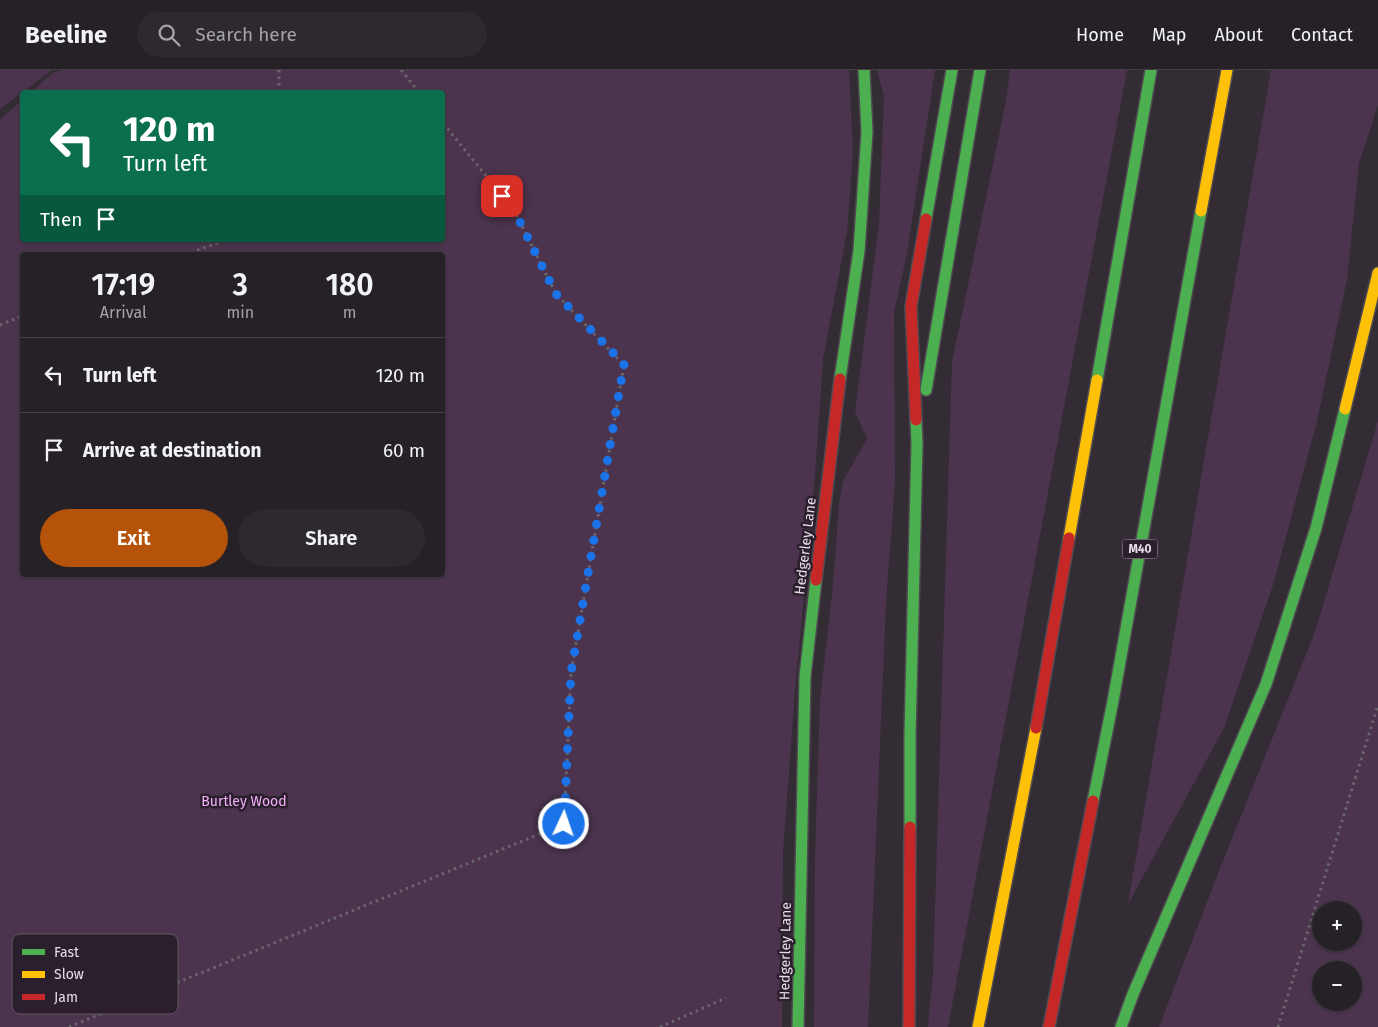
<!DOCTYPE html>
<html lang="en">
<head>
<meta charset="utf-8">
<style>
  body { margin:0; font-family:"Fira Sans",sans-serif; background:#2e292f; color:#f1f3f6; height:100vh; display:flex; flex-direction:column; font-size:19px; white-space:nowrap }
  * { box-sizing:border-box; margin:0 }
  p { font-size:16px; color:#a4a3a7 }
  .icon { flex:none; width:28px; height:28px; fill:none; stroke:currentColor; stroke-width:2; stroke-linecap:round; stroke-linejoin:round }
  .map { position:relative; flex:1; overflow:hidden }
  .sheet { position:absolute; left:20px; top:182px; width:425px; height:325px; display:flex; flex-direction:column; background:#262127; border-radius:5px; box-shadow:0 1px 4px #0004,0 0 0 1px #423e44 }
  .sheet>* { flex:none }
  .banner { position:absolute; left:20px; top:20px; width:425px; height:152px; border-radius:5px; box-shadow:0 1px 4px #0004,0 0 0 1px #423e44; background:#0b6e4f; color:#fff; overflow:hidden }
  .fabs { position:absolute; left:1312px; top:831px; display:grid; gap:10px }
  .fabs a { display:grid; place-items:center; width:50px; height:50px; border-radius:50%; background:#262127; box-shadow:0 1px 4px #0004,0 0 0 1px #423e44; font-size:25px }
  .pin { position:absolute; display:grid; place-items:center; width:42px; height:42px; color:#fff; margin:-21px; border-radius:10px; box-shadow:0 2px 8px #0006 }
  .me { position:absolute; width:55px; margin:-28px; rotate:3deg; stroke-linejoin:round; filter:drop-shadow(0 0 4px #0008) }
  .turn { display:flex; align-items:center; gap:18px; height:105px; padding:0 20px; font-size:22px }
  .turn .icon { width:65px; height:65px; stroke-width:2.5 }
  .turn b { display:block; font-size:35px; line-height:42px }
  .then { display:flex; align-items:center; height:48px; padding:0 20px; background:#0003; gap:10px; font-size:19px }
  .eta { display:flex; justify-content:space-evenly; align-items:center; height:85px; text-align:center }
  .eta b { font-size:30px; font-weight:600; line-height:35px }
  .cta { display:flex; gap:10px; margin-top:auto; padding:10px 20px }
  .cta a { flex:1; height:58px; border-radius:30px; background:#b45309; color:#fff; font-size:20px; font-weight:600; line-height:58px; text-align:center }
  .cta a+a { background:#2e292f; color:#f1f3f6 }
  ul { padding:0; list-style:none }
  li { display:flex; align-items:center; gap:15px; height:75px; padding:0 20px; border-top:1px solid #423e44 }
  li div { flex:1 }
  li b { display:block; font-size:19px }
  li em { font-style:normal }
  header { display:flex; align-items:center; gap:30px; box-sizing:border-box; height:70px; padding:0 25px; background:#262127; border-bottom:1px solid #423e44 }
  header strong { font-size:24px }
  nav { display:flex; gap:28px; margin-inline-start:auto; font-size:18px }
  .search { width:350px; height:45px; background:#2e292f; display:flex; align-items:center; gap:12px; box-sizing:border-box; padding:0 18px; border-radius:28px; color:#a4a3a7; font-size:19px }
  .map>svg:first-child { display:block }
  .green { fill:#4c344e; fill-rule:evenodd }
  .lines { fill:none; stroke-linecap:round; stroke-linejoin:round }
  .fast-casing { stroke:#4f4950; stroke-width:14 }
  .slow-casing { stroke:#4f4950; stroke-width:14 }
  .jam-casing { stroke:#4f4950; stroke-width:14 }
  .path { stroke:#69656a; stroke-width:3; stroke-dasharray:2.5 4; stroke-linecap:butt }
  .fast { stroke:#4caf50; stroke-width:11 }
  .slow { stroke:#ffc107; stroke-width:11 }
  .jam { stroke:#c62828; stroke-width:11 }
  .route { stroke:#1a73e8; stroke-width:9; stroke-dasharray:0 16.2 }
  .labels { text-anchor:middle; stroke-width:5; stroke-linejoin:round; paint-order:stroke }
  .shield { fill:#2c1f2d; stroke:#aea4af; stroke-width:1 }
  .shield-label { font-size:12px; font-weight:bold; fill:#e6dde7 }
  .street-label { font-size:14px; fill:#e6dde7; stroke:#2c1f2d }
  .park-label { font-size:14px; fill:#f6b0fb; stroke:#2c1f2d }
  .key { fill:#2c1f2d; stroke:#645865; stroke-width:1 }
  .key-label { font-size:14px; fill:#e6dde7 }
</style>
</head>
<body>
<header>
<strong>Beeline</strong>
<div class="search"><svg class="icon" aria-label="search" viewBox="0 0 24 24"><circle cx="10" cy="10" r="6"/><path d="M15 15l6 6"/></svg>Search here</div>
<nav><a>Home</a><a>Map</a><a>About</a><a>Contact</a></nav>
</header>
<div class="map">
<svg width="1378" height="957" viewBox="0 0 1378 957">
  <rect width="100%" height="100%" fill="#332c34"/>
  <path class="green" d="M 0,0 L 52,0 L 0,39 Z
    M 65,0 L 849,0 L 853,83 L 847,162 L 823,289 L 814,418 L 795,621 L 783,782 L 782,957 L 0,957 L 0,50 L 22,30 L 22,170 L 442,170 L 442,22 L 31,22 L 54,2 ZM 22,185 L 442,185 L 442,505 L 22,505 Z
    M 877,0 L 935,0 L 907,183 L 894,243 L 895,411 L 886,533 L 868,957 L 814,957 L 815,786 L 820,630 L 833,515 L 839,434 L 843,411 L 867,369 L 855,342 L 879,154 L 884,26 Z
    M 1010,0 L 1127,0 L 948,957 L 928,957 L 933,904 L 952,292 L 1006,31 Z
    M 1271,0 L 1378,0 L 1378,35 L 1359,93 L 1347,209 L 1317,351 L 1273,515 L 1224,658 L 1128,834 Z
    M 1378,351 L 1378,957 L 1159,957 L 1221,796 L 1315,562 ZM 1321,840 L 1354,840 L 1354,872 L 1321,872 ZM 1321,900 L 1354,900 L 1354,932 L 1321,932 Z"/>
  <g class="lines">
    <defs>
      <path id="fast" d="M 926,149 L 952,0
        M 840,309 L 859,181 L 867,62 L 864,0
        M 1097,310 L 1151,0
        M 926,320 L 980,0
        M 1093,731 L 1113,631 L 1201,141
        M 910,757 L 910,665 L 917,374 L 916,350
        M 798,957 L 805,606 L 816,510
        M 1121,957 L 1133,924 L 1266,614 L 1316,458 L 1345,339"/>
      <path id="slow" d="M 1201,141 L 1227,0
        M 1345,339 L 1378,203
        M 1069,468 L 1097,310
        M 978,957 L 1036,658"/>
      <path id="jam" d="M 916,350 L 911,236 L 926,149
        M 816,510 L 840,309
        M 1036,658 L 1069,468
        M 909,957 L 910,757
        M 1049,957 L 1093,731"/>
    </defs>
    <use href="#fast" class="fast-casing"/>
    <use href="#slow" class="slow-casing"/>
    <use href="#jam" class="jam-casing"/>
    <path class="path" d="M 279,0 L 279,22
      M 401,0 L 419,22
      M 185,185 L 225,170
      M 0,255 L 22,246
      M 69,957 L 564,754 L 571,603 L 624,295 L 556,224 L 514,140 L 442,52
      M 660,957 L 726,928
      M 1278,957 L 1378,635"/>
    <use href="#fast" class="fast"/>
    <use href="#slow" class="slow"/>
    <use href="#jam" class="jam"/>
  </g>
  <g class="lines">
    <path class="route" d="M 502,126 L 514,140 L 556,224 L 624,294 L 571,603 L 564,754"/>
  </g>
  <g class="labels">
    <rect class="shield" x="1122.5" y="469.5" width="35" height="19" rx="4"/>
    <g class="shield-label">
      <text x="1140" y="483">M40</text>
    </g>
    <g class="street-label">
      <text transform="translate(805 476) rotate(-83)" y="5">Hedgerley Lane</text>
      <text transform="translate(785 881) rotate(-89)" y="5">Hedgerley Lane</text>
    </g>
    <g class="park-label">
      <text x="244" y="736">Burtley Wood</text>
    </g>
  </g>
  <rect x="12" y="864" width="166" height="80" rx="8" class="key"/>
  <rect x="22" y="879" width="23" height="6" fill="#4caf50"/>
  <rect x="22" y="901" width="23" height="7" fill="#ffc107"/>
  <rect x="22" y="924" width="23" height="6" fill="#c62828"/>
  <g class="key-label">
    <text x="54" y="887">Fast</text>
    <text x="54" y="909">Slow</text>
    <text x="54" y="932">Jam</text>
  </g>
</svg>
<div class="fabs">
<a>+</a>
<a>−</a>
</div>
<div class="pin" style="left:502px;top:126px;background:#d93025"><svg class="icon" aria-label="arrive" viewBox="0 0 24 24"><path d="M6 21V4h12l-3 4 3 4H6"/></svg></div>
<svg class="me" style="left:564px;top:754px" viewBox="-20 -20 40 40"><circle r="17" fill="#1a73e8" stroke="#fff" stroke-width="3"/><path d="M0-11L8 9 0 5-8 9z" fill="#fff"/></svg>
<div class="banner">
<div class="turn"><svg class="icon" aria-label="left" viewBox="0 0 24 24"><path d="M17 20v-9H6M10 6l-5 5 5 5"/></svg><div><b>120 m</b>Turn left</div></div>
<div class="then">Then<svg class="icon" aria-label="arrive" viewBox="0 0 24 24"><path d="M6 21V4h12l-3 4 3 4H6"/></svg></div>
</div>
<section class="sheet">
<div class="eta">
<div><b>17:19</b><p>Arrival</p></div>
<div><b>3</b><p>min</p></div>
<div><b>180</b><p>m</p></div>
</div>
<ul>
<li><svg class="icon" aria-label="left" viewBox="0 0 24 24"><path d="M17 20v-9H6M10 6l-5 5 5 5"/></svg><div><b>Turn left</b></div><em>120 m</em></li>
<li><svg class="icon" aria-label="arrive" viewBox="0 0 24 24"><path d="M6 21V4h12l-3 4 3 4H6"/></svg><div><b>Arrive at destination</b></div><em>60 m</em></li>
</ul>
<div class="cta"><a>Exit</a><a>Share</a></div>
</section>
</div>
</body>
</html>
